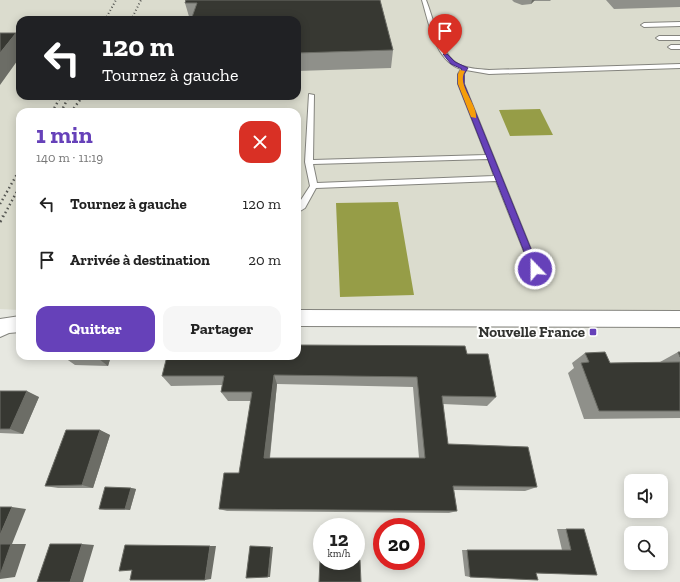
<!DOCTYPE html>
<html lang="fr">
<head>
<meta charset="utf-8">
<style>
  body { margin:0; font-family:"Zilla Slab",serif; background:#f6f6f6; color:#222; height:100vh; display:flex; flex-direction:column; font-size:15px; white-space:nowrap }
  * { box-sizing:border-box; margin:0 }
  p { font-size:13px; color:#767676 }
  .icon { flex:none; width:22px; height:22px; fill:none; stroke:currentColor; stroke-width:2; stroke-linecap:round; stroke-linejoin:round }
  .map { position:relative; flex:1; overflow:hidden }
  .details { position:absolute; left:16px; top:108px; width:285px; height:252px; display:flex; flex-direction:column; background:#fff; border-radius:12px; box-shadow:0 2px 10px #0003 }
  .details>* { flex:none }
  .guide { position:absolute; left:16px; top:16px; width:285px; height:84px; border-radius:12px; box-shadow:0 2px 10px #0003; background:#202124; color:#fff; overflow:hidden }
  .tools { position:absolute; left:624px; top:474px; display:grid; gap:8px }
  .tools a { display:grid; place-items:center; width:44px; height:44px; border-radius:8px; background:#fff; box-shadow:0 2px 10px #0003; font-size:20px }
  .speed { position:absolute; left:313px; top:518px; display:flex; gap:8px; font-size:20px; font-weight:700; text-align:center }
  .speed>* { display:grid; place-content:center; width:52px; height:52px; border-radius:50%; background:#fff; box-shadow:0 2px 10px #0003; line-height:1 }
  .speed small { font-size:10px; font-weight:400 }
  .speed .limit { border:6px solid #d22; background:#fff; color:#111 }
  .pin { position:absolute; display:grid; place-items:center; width:34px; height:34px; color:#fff; margin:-41px -17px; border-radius:50% 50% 50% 0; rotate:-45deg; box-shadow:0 0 4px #0007 }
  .pin .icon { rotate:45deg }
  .me { position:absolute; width:44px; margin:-22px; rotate:338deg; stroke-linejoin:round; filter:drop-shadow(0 0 3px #0008) }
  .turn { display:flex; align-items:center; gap:14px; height:84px; padding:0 20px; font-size:18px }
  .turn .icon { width:52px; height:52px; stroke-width:2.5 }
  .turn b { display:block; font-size:28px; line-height:34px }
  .round { display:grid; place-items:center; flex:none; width:42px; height:42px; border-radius:12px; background:#f6f6f6 }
  .head { display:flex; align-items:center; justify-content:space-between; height:68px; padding:0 20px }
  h1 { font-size:24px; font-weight:800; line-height:30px; color:#6641b9 }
  .button { display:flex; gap:8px; margin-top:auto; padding:8px 20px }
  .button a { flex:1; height:46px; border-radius:12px; background:#6641b9; color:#fff; font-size:16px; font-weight:800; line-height:46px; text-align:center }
  .button a+a { background:#f6f6f6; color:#222 }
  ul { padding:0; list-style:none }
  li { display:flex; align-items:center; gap:12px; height:56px; padding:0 20px }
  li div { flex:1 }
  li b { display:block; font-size:15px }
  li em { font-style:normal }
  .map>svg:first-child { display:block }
  .built { fill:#dbdcce; fill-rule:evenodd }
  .water { fill:#969d47 }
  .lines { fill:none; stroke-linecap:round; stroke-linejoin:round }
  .lane-casing { stroke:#84847e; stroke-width:2 }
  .street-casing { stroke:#84847e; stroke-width:2 }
  .lane { fill:#fff; fill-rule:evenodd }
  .street { fill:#fff; fill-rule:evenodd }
  .rail-far2 { stroke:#555652; stroke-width:2; stroke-dasharray:1 2.5; stroke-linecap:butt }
  .rail-far1 { stroke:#555652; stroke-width:2.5; stroke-dasharray:1.5 3; stroke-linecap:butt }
  .rail { stroke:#555652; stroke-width:3; stroke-dasharray:2 4; stroke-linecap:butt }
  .wall { fill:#8f908a; fill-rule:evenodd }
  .shaded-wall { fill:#6c6d66 }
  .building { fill:#373832; stroke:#6c6d66; fill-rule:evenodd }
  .route { fill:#6641b9; stroke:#422a78 }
  .slow { fill:#f59e0b }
  .poi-dot { fill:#6641b9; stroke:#fffffe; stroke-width:1.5 }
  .labels { text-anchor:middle; stroke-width:4; stroke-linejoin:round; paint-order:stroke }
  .poi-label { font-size:15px; font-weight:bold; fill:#323330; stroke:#fffffe; text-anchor:end }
</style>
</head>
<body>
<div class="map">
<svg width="680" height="582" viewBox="0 0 680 582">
  <rect width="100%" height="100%" fill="#e7e8e1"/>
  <path class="built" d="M 0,0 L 680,0 L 680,329 L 297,318 L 297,112 L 20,112 L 20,310 L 0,309 ZM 20,20 L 297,20 L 297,96 L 20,96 Z"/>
  <path class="water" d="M 540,109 L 553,135 L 510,136 L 499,110 Z
    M 398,202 L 414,295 L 340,297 L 336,203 Z"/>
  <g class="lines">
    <defs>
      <path id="lane" d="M 422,0 L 426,0 C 433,17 441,56 458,64 C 467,69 479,69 489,70 L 680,64 L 680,68 L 489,74 L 466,70 L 464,74 L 464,84 L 539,269 L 538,271 L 532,271 L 531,269 L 496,181 L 316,188 L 305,208 L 297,213 L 297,206 L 310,186 L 305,162 L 309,94 L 314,95 L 313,160 L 486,155 L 458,84 L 458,74 L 461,69 C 435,61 429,23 422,0 ZM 488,159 L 494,176 L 317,183 L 313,164 Z
        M 680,22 L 680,26 L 644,27 L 641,25 L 644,23 Z
        M 680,36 L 680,40 L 659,40 L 656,38 L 659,36 Z
        M 680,45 L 680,49 L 671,49 L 668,47 L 671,45 Z"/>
      <path id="street" d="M 297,310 L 680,311 L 680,327 L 297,326 Z
        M 20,316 L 20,332 L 9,333 L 0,337 L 0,319 Z"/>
    </defs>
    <use href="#lane" class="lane-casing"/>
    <use href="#street" class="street-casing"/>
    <use href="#lane" class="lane"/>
    <use href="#street" class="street"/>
    <path class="rail-far2" d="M 105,20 L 116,0
      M 131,20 L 141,0"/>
    <path class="rail-far1" d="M 52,112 L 61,96
      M 61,112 L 69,96
      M 71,112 L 83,96
      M 0,204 L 20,169
      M 3,217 L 20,186"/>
    <path class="rail" d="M 0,222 L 3,216"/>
  </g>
  <path class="wall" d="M 185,0 L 380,0 L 393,50 L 391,68 L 297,71 L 297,20 L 190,20 L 185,3 Z
    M 512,0 L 551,0 L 550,1 L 534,1 L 531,4 L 522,5 L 514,2 Z
    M 606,0 L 680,0 L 680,7 L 614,9 Z
    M 678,352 L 680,352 L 680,418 L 584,419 L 568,373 L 574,368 L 572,363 L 585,353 L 610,363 L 660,362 Z
    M 467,354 L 496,397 L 487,406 L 443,404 L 448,444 L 537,487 L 525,491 L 454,490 L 457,511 L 449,513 L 227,511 L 219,509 L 239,473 L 251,401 L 228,401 L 221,392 L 222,385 L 171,386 L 162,376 ZM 277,384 L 413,387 L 419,458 L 270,458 Z
    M 66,356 L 111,356 L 108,366 L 75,365 L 65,358 Z
    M 0,391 L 39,397 L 23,434 L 0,433 Z
    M 100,430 L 110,435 L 93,488 L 58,488 L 45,486 Z
    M 131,488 L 136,489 L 130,510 L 105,510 L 99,509 Z
    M 557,529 L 566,529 L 597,575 L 536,573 L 470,577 L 465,576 L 462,550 L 562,550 Z"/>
  <path class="shaded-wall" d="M 532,0 L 535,0 L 531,4 Z
    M 16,33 L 20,38 L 20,57 L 0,85 L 0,53 Z
    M 100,356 L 111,356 L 108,366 L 99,359 Z
    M 274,375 L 277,384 L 269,463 L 264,458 Z
    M 27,391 L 39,397 L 23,434 L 10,429 Z
    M 100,430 L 110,435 L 93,488 L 82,485 Z
    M 131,488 L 136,489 L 130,510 L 125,509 Z
    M 12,507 L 26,509 L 12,544 L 26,544 L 15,577 L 0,579 L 0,535 Z
    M 82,544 L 94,545 L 83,582 L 70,582 Z
    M 210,546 L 216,546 L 211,579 L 205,580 Z
    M 271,547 L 273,547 L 270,577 L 268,577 Z"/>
  <path class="building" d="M 186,0 L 380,0 L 393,50 L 297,53 L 297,20 L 191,20 L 197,3 L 185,3 Z
    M 0,33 L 16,33 L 0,53 Z
    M 297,345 L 465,346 L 467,354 L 488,354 L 496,397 L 442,396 L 448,444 L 528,447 L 537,487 L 453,486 L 457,511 L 219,509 L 224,473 L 239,473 L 252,392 L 221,392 L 224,376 L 162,376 L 167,356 L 297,356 ZM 274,375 L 417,377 L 425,458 L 264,458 Z
    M 605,352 L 610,363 L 680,362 L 680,411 L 599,411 L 581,363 L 589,362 L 585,353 Z
    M 678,352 L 680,352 L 680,357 Z
    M 66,356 L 100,356 L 99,359 L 65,358 Z
    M 0,391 L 27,391 L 10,429 L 0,429 Z
    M 66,430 L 100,430 L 82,485 L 45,486 Z
    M 105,487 L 131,488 L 125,509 L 99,509 Z
    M 0,507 L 12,507 L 0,535 Z
    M 566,529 L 584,529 L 597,575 L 536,573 L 538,580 L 470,577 L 467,550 L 571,550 Z
    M 0,544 L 11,544 L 0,575 Z
    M 50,544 L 82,544 L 70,582 L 37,582 Z
    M 125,545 L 210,546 L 205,580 L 130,580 L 132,570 L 119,571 Z
    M 250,546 L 271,547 L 268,577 L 246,578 Z
    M 320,560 L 322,560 L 322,561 L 356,561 L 356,560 L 360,560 L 361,582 L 319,582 Z"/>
  <path class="route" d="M 443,54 L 447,54 L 455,62 L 468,68 L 464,74 L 464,84 L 539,269 L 538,272 L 535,273 L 531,269 L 458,84 L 458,74 L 462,69 L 451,64 Z"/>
  <path class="slow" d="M 460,70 L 465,71 C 456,85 478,104 476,118 L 471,117 L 458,84 L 458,74 Z"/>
  <rect class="poi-dot" x="589" y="328" width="8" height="8" rx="2"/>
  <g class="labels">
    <g class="poi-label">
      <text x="585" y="337">Nouvelle France</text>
    </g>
  </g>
</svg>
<div class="tools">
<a><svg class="icon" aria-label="sound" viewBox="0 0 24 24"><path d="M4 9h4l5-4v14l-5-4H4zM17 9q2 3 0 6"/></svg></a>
<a><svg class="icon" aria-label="search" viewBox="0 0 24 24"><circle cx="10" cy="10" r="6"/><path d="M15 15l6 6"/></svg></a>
</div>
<div class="speed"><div>12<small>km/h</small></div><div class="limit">20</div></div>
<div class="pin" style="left:445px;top:55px;background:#d93025"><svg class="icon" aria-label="arrive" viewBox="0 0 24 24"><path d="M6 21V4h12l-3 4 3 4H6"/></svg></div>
<svg class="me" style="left:535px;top:269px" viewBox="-20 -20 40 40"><circle r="17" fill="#6641b9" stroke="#fff" stroke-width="3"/><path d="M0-11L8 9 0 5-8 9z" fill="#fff"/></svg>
<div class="guide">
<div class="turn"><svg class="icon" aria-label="left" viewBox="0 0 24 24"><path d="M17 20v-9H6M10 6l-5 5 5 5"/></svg><div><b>120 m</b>Tournez à gauche</div></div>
</div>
<section class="details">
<div class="head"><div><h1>1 min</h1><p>140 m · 11:19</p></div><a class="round" style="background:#d93025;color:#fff"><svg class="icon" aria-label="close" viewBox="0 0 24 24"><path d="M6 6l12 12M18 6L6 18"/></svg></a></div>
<ul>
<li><svg class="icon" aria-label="left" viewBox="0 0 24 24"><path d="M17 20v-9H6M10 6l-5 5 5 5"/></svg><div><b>Tournez à gauche</b></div><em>120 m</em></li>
<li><svg class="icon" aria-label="arrive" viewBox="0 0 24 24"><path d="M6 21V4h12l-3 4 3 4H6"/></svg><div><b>Arrivée à destination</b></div><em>20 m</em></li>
</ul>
<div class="button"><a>Quitter</a><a>Partager</a></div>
</section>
</div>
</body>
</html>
